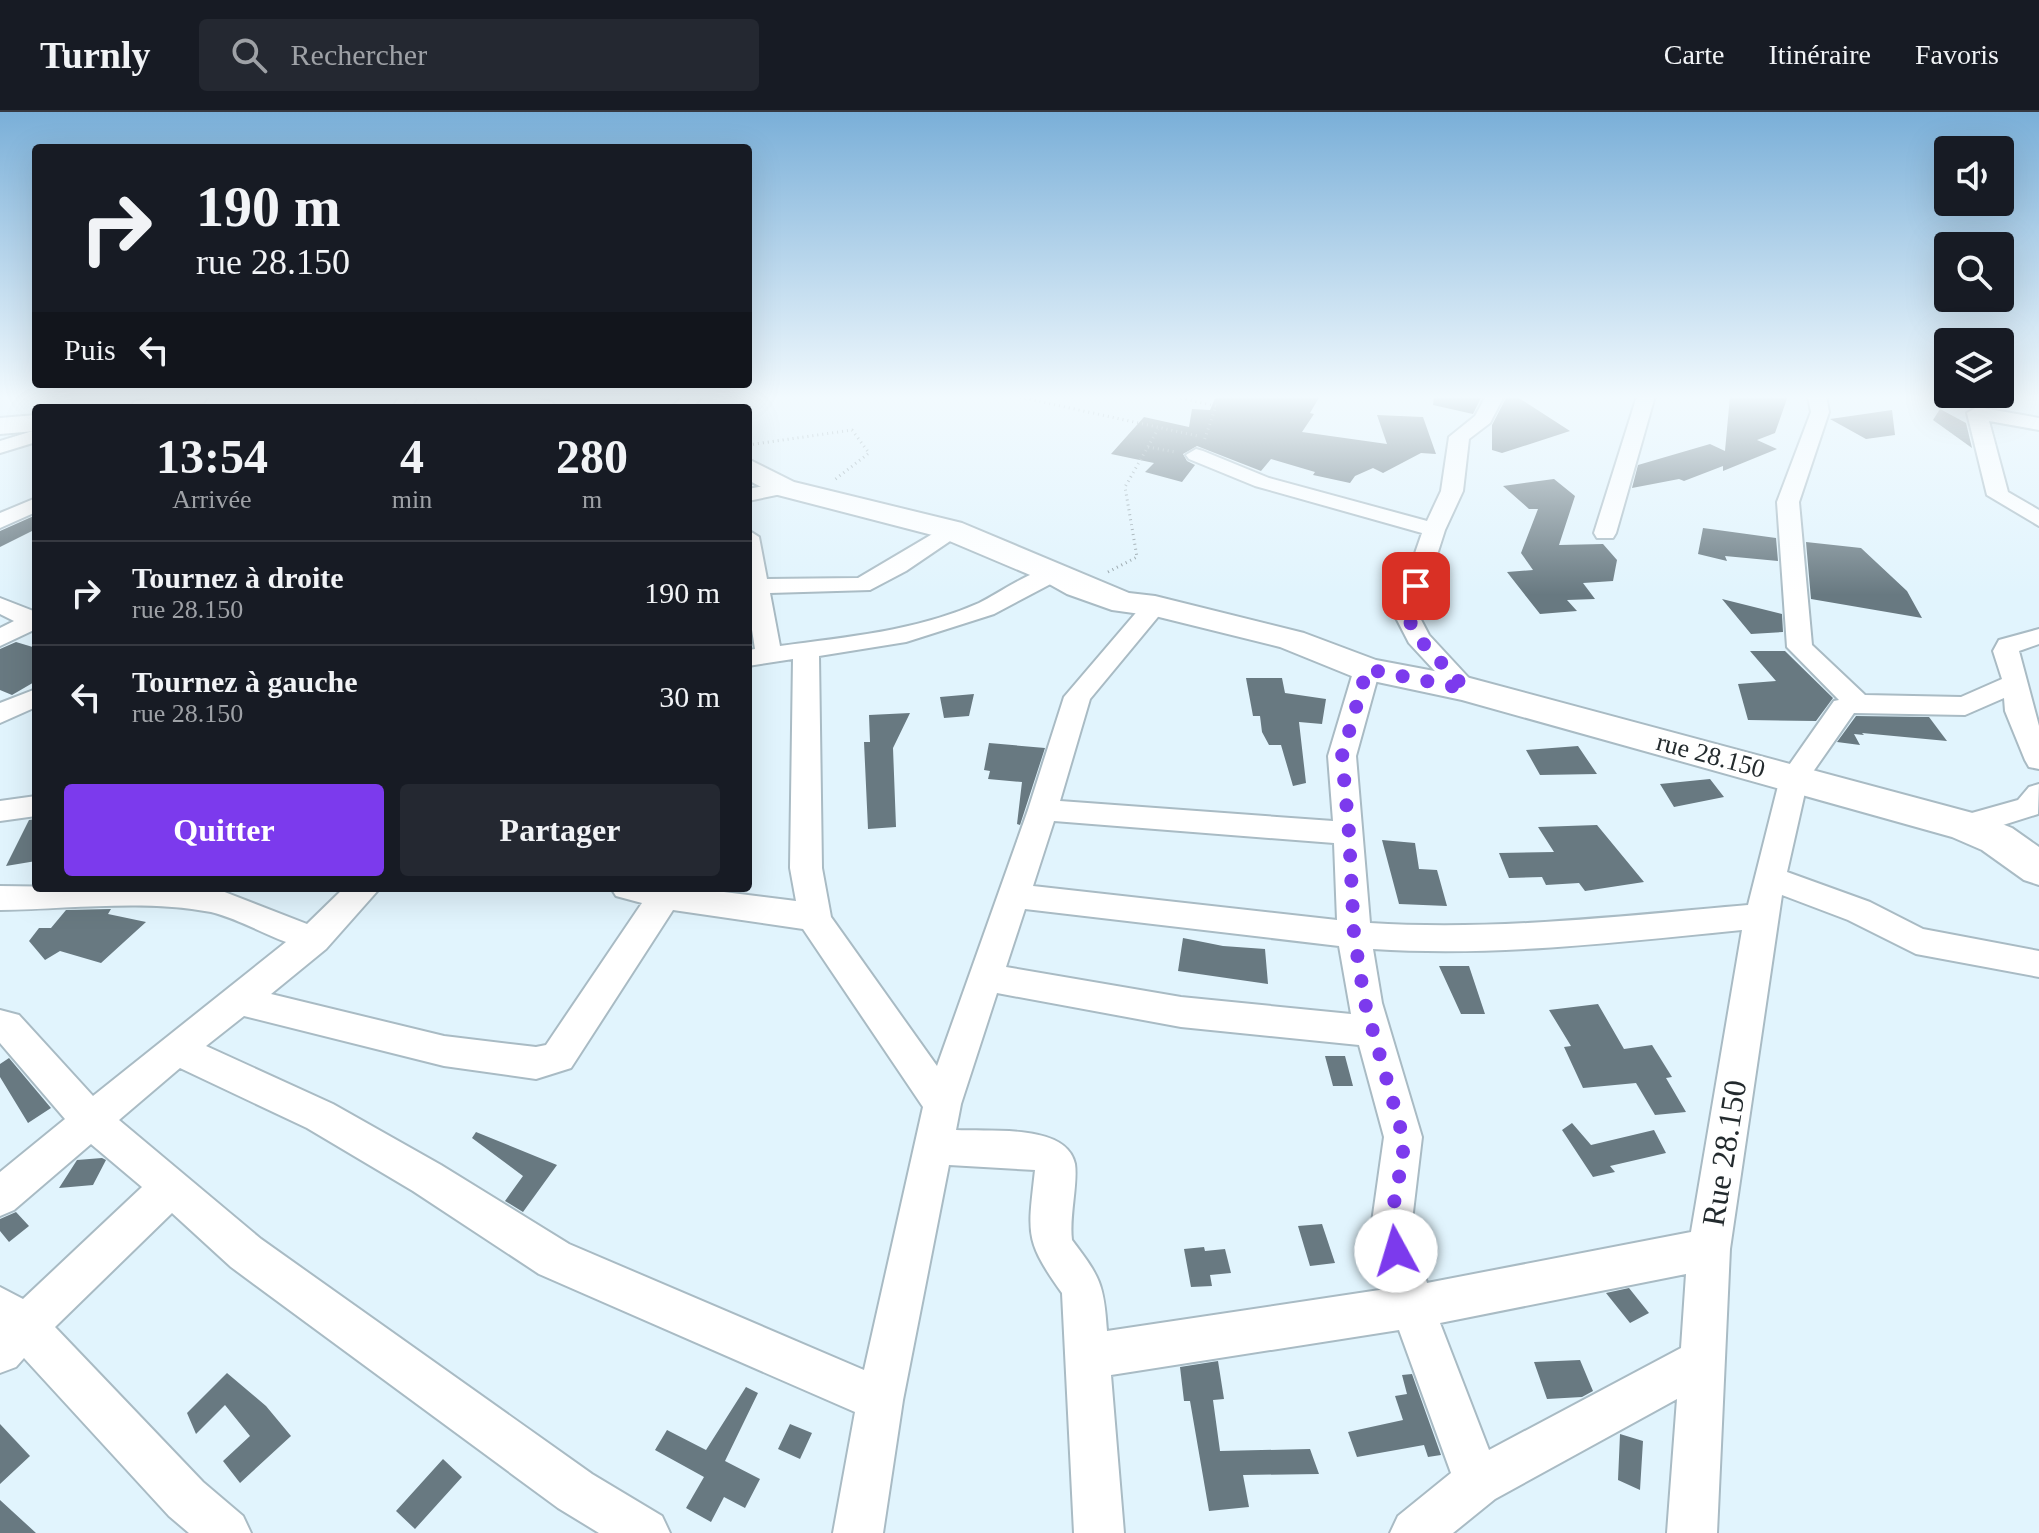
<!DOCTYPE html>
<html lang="fr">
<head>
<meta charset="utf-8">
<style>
  body { margin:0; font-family:Georgia,serif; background:#242831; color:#f1f3f6; height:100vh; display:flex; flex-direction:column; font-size:30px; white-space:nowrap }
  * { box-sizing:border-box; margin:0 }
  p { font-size:26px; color:#9ea1a6 }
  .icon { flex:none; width:44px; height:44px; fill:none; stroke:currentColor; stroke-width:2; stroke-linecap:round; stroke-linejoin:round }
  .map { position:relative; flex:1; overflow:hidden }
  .side { position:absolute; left:32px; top:292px; width:720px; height:488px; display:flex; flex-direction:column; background:#171b24; border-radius:8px; box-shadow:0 8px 32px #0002 }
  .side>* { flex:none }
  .top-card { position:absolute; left:32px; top:32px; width:720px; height:244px; border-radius:8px; box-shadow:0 8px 32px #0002; background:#171b24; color:#f1f3f6; overflow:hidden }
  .fabs { position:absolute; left:1934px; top:24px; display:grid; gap:16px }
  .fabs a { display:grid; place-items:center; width:80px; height:80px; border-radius:8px; background:#171b24; box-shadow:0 8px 32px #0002; font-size:40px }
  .pin { position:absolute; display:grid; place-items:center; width:68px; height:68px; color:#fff; margin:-34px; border-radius:16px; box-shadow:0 4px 12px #0006 }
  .me { position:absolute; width:88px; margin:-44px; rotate:354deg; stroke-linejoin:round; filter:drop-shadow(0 0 6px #0008) }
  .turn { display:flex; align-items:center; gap:28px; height:168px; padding:0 32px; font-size:36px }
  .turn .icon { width:104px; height:104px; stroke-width:2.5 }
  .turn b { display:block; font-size:56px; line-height:68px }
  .then { display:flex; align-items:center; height:76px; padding:0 32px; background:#0003; gap:16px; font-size:30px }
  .eta { display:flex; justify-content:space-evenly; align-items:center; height:136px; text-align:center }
  .eta b { font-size:48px; font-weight:700; line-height:56px }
  .action { display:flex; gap:16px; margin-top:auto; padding:16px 32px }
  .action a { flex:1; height:92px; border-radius:8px; background:#7c3aed; color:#fff; font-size:32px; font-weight:700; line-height:92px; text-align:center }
  .action a+a { background:#242831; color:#f1f3f6 }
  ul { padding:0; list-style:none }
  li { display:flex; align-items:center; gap:24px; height:104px; padding:0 32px; border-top:2px solid #363941 }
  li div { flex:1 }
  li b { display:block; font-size:30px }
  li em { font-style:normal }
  header { display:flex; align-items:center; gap:48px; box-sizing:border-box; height:112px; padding:0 40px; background:#171b24; border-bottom:2px solid #363941 }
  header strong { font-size:38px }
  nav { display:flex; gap:44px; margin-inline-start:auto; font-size:28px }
  .search { width:560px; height:72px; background:#242831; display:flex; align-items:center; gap:20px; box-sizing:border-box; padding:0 28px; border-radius:8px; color:#9ea1a6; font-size:30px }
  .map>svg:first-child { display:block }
  .building { fill:#687981 }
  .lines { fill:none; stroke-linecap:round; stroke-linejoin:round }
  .street-casing { stroke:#a9bbc4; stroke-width:4 }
  .secondary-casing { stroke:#a9bbc4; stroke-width:4 }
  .path { stroke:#909ea4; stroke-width:3; stroke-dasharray:1 4; stroke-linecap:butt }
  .street { fill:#fff; fill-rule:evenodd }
  .secondary { fill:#fff; fill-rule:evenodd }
  .route { stroke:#7c3aed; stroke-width:14; stroke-dasharray:0 25.2 }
  .labels { text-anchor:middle; stroke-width:7; stroke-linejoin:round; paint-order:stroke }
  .street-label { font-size:26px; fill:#232a2d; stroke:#fff }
  .near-street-label { font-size:32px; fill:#232a2d; stroke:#fff }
</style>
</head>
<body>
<header>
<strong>Turnly</strong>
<div class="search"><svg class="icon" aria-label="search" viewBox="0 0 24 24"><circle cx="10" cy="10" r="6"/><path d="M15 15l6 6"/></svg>Rechercher</div>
<nav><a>Carte</a><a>Itinéraire</a><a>Favoris</a></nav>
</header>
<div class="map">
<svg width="2039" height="1421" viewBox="0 0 2039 1421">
  <rect width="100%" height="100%" fill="#e1f4fd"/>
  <path class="building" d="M 1216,284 L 1320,284 L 1310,301 L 1314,302 L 1302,320 L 1387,332 L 1377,303 L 1423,305 L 1436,342 L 1421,341 L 1383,361 L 1373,356 L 1355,364 L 1350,371 L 1313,363 L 1315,360 L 1271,347 L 1261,359 L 1197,334 L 1183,342 L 1187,349 L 1195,353 L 1182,370 L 1145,360 L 1154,351 L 1111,342 L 1144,305 L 1189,315 L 1192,297 L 1210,298 Z
    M 1434,284 L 1482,284 L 1473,302 L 1433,293 Z
    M 1507,284 L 1516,284 L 1570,319 L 1502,341 L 1492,338 L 1492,313 Z
    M 1730,284 L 1788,284 L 1775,321 L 1757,328 L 1777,337 L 1723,359 L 1723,354 L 1684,369 L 1679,367 L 1632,376 L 1638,353 L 1710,332 L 1725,339 Z
    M 1940,297 L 1966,311 L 1972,336 L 1933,308 Z
    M 1892,298 L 1895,323 L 1866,327 L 1830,307 Z
    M 1554,367 L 1575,384 L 1559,433 L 1603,432 L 1617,448 L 1613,469 L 1583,471 L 1595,487 L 1567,488 L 1577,499 L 1540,502 L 1507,460 L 1533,458 L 1521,441 L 1538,397 L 1529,397 L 1503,374 Z
    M 36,403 L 36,417 L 0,435 L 0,419 Z
    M 1703,416 L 1776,426 L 1778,449 L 1725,444 L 1727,449 L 1698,442 Z
    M 1806,430 L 1861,436 L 1907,479 L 1922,506 L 1811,487 Z
    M 1722,487 L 1782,502 L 1783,520 L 1751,522 Z
    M 16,530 L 36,536 L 36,569 L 12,583 L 0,578 L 0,537 Z
    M 1750,539 L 1785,539 L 1833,586 L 1816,609 L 1748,608 L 1738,572 L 1776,569 Z
    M 1246,566 L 1282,566 L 1285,581 L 1326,587 L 1322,612 L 1299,610 L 1306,671 L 1293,674 L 1281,633 L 1269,633 L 1262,620 L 1260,604 L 1253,604 Z
    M 974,582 L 969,604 L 944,606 L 940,585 Z
    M 910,601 L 893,636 L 896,715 L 868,717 L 864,630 L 870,630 L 869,603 Z
    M 1856,604 L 1929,605 L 1947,629 L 1862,621 L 1864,623 L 1854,622 L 1860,633 L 1837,630 Z
    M 989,631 L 1045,636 L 1020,713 L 1017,712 L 1022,670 L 988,667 L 990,659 L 984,658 Z
    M 1578,634 L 1597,662 L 1540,663 L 1526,638 Z
    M 1710,667 L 1724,685 L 1674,695 L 1660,672 Z
    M 36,707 L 36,749 L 6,754 L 29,708 Z
    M 1597,713 L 1644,770 L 1585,779 L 1579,771 L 1546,773 L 1542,765 L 1509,766 L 1499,741 L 1554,740 L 1538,715 Z
    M 1382,728 L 1415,731 L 1419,757 L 1437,758 L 1447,794 L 1399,792 Z
    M 111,797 L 108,802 L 146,810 L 101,851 L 60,839 L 45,848 L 29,829 L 39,816 L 51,816 L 66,798 Z
    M 1183,826 L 1223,834 L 1265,837 L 1268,872 L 1178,859 Z
    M 1439,854 L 1469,854 L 1485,902 L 1461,902 Z
    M 1598,892 L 1624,937 L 1652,933 L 1672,965 L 1666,966 L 1686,1000 L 1655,1003 L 1636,971 L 1583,976 L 1564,935 L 1571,934 L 1549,898 Z
    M 1325,944 L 1345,944 L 1353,974 L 1333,974 Z
    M 9,946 L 51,996 L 28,1011 L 0,965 L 0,952 Z
    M 1572,1011 L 1591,1033 L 1654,1018 L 1666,1041 L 1610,1054 L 1615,1060 L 1593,1065 L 1562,1018 Z
    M 476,1020 L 557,1053 L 523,1100 L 505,1089 L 523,1064 L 472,1026 Z
    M 102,1046 L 106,1048 L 93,1073 L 59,1076 L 77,1048 Z
    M 16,1100 L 29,1114 L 9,1130 L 0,1119 L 0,1107 Z
    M 1322,1112 L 1335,1151 L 1310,1154 L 1298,1114 Z
    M 1204,1135 L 1205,1139 L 1225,1137 L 1231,1161 L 1210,1163 L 1212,1174 L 1191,1175 L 1184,1137 Z
    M 1629,1176 L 1649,1201 L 1630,1211 L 1606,1181 Z
    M 1580,1248 L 1593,1279 L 1582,1285 L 1547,1287 L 1534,1250 Z
    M 1218,1249 L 1224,1287 L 1213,1288 L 1220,1339 L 1310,1337 L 1319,1362 L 1243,1363 L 1249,1395 L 1209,1399 L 1190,1289 L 1184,1289 L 1180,1255 Z
    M 227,1261 L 266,1294 L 291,1324 L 240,1371 L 223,1349 L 250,1324 L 225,1293 L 196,1322 L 187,1301 Z
    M 1412,1262 L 1441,1343 L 1428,1345 L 1424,1333 L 1357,1345 L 1348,1320 L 1403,1308 L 1395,1284 L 1407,1282 L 1402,1263 Z
    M 746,1275 L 758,1281 L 725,1349 L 760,1367 L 745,1396 L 724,1385 L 711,1410 L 686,1396 L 704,1365 L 655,1338 L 667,1318 L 706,1338 Z
    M 0,1312 L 30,1344 L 0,1372 Z
    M 790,1312 L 812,1321 L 800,1347 L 778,1337 Z
    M 1620,1322 L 1643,1329 L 1640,1378 L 1618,1368 Z
    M 443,1347 L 462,1365 L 415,1417 L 396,1399 Z
    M 0,1388 L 36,1421 L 0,1421 Z"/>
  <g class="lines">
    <defs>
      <path id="street" d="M 400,284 L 418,284 L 410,296 L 392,296 Z
        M 683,284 L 703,284 L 691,296 L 671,296 Z
        M 1486,284 L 1504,284 L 1490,311 L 1469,327 L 1463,379 L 1445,418 L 1418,502 L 1429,523 L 1479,577 L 1475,583 L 1466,585 L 1457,583 L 1409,531 L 1394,502 L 1422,421 L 1255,374 L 1189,347 L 1186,343 L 1196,337 L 1203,339 L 1269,366 L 1427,409 L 1441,379 L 1449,325 L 1475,304 Z
        M 1637,284 L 1655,284 L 1616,421 L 1613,426 L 1597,426 L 1594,421 Z
        M 1808,284 L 1826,284 L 1829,300 L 1799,390 L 1812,533 L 1865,583 L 1961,585 L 2002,567 L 1993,539 L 1999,528 L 2039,517 L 2039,532 L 2019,539 L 2039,614 L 2039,657 L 2029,655 L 2025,648 L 2005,599 L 2004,586 L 1965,603 L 1854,601 L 1808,667 L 1787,760 L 1870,790 L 1923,817 L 2039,839 L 2039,865 L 1916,842 L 1848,808 L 1782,783 L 1730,1137 L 1717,1421 L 1667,1421 L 1677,1287 L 1495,1387 L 1453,1421 L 1390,1421 L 1398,1404 L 1451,1361 L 1399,1218 L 1111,1263 L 1124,1421 L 1074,1421 L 1062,1181 C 1024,1128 1028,1122 1035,1058 L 949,1053 L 903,1288 L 883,1421 L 833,1421 L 855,1300 L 539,1162 L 413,1079 L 307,1016 L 180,956 L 119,1008 L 261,1127 L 592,1362 L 662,1404 L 670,1421 L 599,1421 L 558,1396 L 231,1155 L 172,1101 L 55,1215 L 203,1370 L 243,1404 L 251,1421 L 189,1421 L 169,1404 L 24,1246 L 16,1255 L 0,1261 L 0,1175 L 23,1187 L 142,1075 L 91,1032 L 14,1098 L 0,1104 L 0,1060 L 65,1007 L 0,931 L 0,898 L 19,903 L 93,984 L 286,830 C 262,821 236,806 211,800 C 146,787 67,797 0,798 L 0,774 L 217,777 L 307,812 L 344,776 L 380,776 L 326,837 L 271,882 L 444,924 L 536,935 L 546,933 L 642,791 L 616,784 L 611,776 L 692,776 L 796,789 L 790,756 L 793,547 L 748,554 L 748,538 L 755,537 L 748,492 L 748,418 L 759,425 L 767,467 L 858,466 L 951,411 L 962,418 L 959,423 L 906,459 L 870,478 L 770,481 L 780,534 C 847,525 916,519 979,491 C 1000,481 1040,451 1062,456 L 1066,461 L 1062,466 L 994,502 L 906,530 L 819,544 L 822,756 L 831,805 L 937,954 L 1028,698 L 1064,585 L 1146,489 L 1164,489 L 1167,494 L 1090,587 L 1060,689 L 1333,709 L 1328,644 L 1354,557 L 1358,551 L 1376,551 L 1380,557 L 1356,644 L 1370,811 C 1496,819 1622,804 1748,793 L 1780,666 L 1834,589 L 1839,588 L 1787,535 L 1777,390 L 1811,300 ZM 1054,709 L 1334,731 L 1337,808 L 1033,774 ZM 1025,797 L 1339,834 L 1351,902 L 1181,885 L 1006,855 ZM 673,798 L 803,817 L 923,995 L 864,1258 L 569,1132 L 441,1053 L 333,992 L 206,934 L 244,904 L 444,954 L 536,967 L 571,956 ZM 1742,818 L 1691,1120 L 1427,1171 L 1411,1117 L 1422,1025 L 1382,891 L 1373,837 C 1497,845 1619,830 1742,818 ZM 997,881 L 1181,915 L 1359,933 L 1384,1025 L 1371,1117 L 1386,1177 L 1107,1219 C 1104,1172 1100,1165 1072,1128 C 1069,1104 1078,1072 1075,1052 C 1067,1011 987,1020 956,1018 L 961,992 ZM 1686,1162 L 1681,1236 L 1489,1338 L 1440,1211 Z
        M 1977,295 L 2039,306 L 2039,318 L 1989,309 L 2008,380 L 2039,398 L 2039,414 L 1987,383 L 1967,301 Z
        M 36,318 L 36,330 L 0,341 L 0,329 Z
        M 784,370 L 795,376 L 791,380 L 748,389 L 748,377 Z
        M 36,386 L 36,400 L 0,416 L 0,401 Z
        M 0,486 L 36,500 L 36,517 L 0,534 L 0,516 L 14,509 L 0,502 Z
        M 36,577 L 36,595 L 0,611 L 0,591 Z
        M 2039,672 L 2038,702 L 1965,725 L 1954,722 L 1950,714 L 1954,706 L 2018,688 L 2029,675 Z
        M 36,684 L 36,704 L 0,709 L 0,689 Z"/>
      <path id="secondary" d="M 160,284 L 208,284 L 204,290 L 177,296 L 130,296 L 134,290 Z
        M 475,284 L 525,284 L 552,290 L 556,296 L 507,296 L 479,290 Z
        M 36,303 L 36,319 L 0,322 L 0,306 Z
        M 748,347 L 794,370 L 962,411 L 1129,481 L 1155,484 L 1304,521 L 1376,548 L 1466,565 L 1980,703 L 2012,716 L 2039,735 L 2039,773 L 2024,768 L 1982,738 L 1952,725 L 1462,588 L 1354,565 L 1280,535 L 1155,504 L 1112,498 L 1067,482 L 1042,468 L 940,425 L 774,382 L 748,368 Z"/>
    </defs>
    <use href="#street" class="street-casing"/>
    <use href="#secondary" class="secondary-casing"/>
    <path class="path" d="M 1015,284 L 1198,324
      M 1171,284 L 1216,294 L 1204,329
      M 748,333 L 852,318 L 869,341 L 833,369
      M 1148,335 L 1175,340
      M 1108,460 L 1137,445 L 1125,375 L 1158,317"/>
    <use href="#street" class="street"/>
    <use href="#secondary" class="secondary"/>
  </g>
  <linearGradient id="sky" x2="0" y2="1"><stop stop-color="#7aafd8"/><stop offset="0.59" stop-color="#f2fafe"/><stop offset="1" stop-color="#f2fafe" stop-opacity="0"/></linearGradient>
  <rect width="2039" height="483" fill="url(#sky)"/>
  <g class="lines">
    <path class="route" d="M 1396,1139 L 1391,1107 L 1403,1044 L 1403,1025 L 1365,891 L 1354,823 L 1349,721 L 1342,644 L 1367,557 L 1466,577 L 1418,526 L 1406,502 L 1416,474"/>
  </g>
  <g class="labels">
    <g class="street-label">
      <text transform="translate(1711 643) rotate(15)" y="9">rue 28.150</text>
    </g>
    <g class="near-street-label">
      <text transform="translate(1724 1041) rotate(-81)" y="11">Rue 28.150</text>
    </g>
  </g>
</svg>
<div class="fabs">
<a><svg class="icon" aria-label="sound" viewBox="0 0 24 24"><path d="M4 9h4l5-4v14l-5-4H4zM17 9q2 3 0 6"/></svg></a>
<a><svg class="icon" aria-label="search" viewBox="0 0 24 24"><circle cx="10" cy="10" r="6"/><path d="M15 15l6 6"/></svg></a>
<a><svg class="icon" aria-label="layers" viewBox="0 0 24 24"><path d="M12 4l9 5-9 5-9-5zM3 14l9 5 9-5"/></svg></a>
</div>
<div class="pin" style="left:1416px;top:474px;background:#d93025"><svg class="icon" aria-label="arrive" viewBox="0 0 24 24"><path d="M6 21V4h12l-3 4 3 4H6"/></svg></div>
<svg class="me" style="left:1396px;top:1139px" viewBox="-20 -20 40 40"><circle r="19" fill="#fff"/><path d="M0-13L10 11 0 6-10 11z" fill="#7c3aed"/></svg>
<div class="top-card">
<div class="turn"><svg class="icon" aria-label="right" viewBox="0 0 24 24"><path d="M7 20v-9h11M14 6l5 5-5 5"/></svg><div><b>190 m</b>rue 28.150</div></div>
<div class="then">Puis<svg class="icon" aria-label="left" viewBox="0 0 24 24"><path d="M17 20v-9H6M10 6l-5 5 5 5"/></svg></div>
</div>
<section class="side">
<div class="eta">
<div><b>13:54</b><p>Arrivée</p></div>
<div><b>4</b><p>min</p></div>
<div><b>280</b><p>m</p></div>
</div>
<ul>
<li><svg class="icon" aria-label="right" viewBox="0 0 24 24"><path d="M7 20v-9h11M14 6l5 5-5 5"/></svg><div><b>Tournez à droite</b><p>rue 28.150</p></div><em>190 m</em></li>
<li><svg class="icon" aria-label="left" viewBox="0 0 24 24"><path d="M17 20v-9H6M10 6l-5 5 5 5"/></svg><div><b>Tournez à gauche</b><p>rue 28.150</p></div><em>30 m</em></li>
</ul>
<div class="action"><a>Quitter</a><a>Partager</a></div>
</section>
</div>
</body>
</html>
